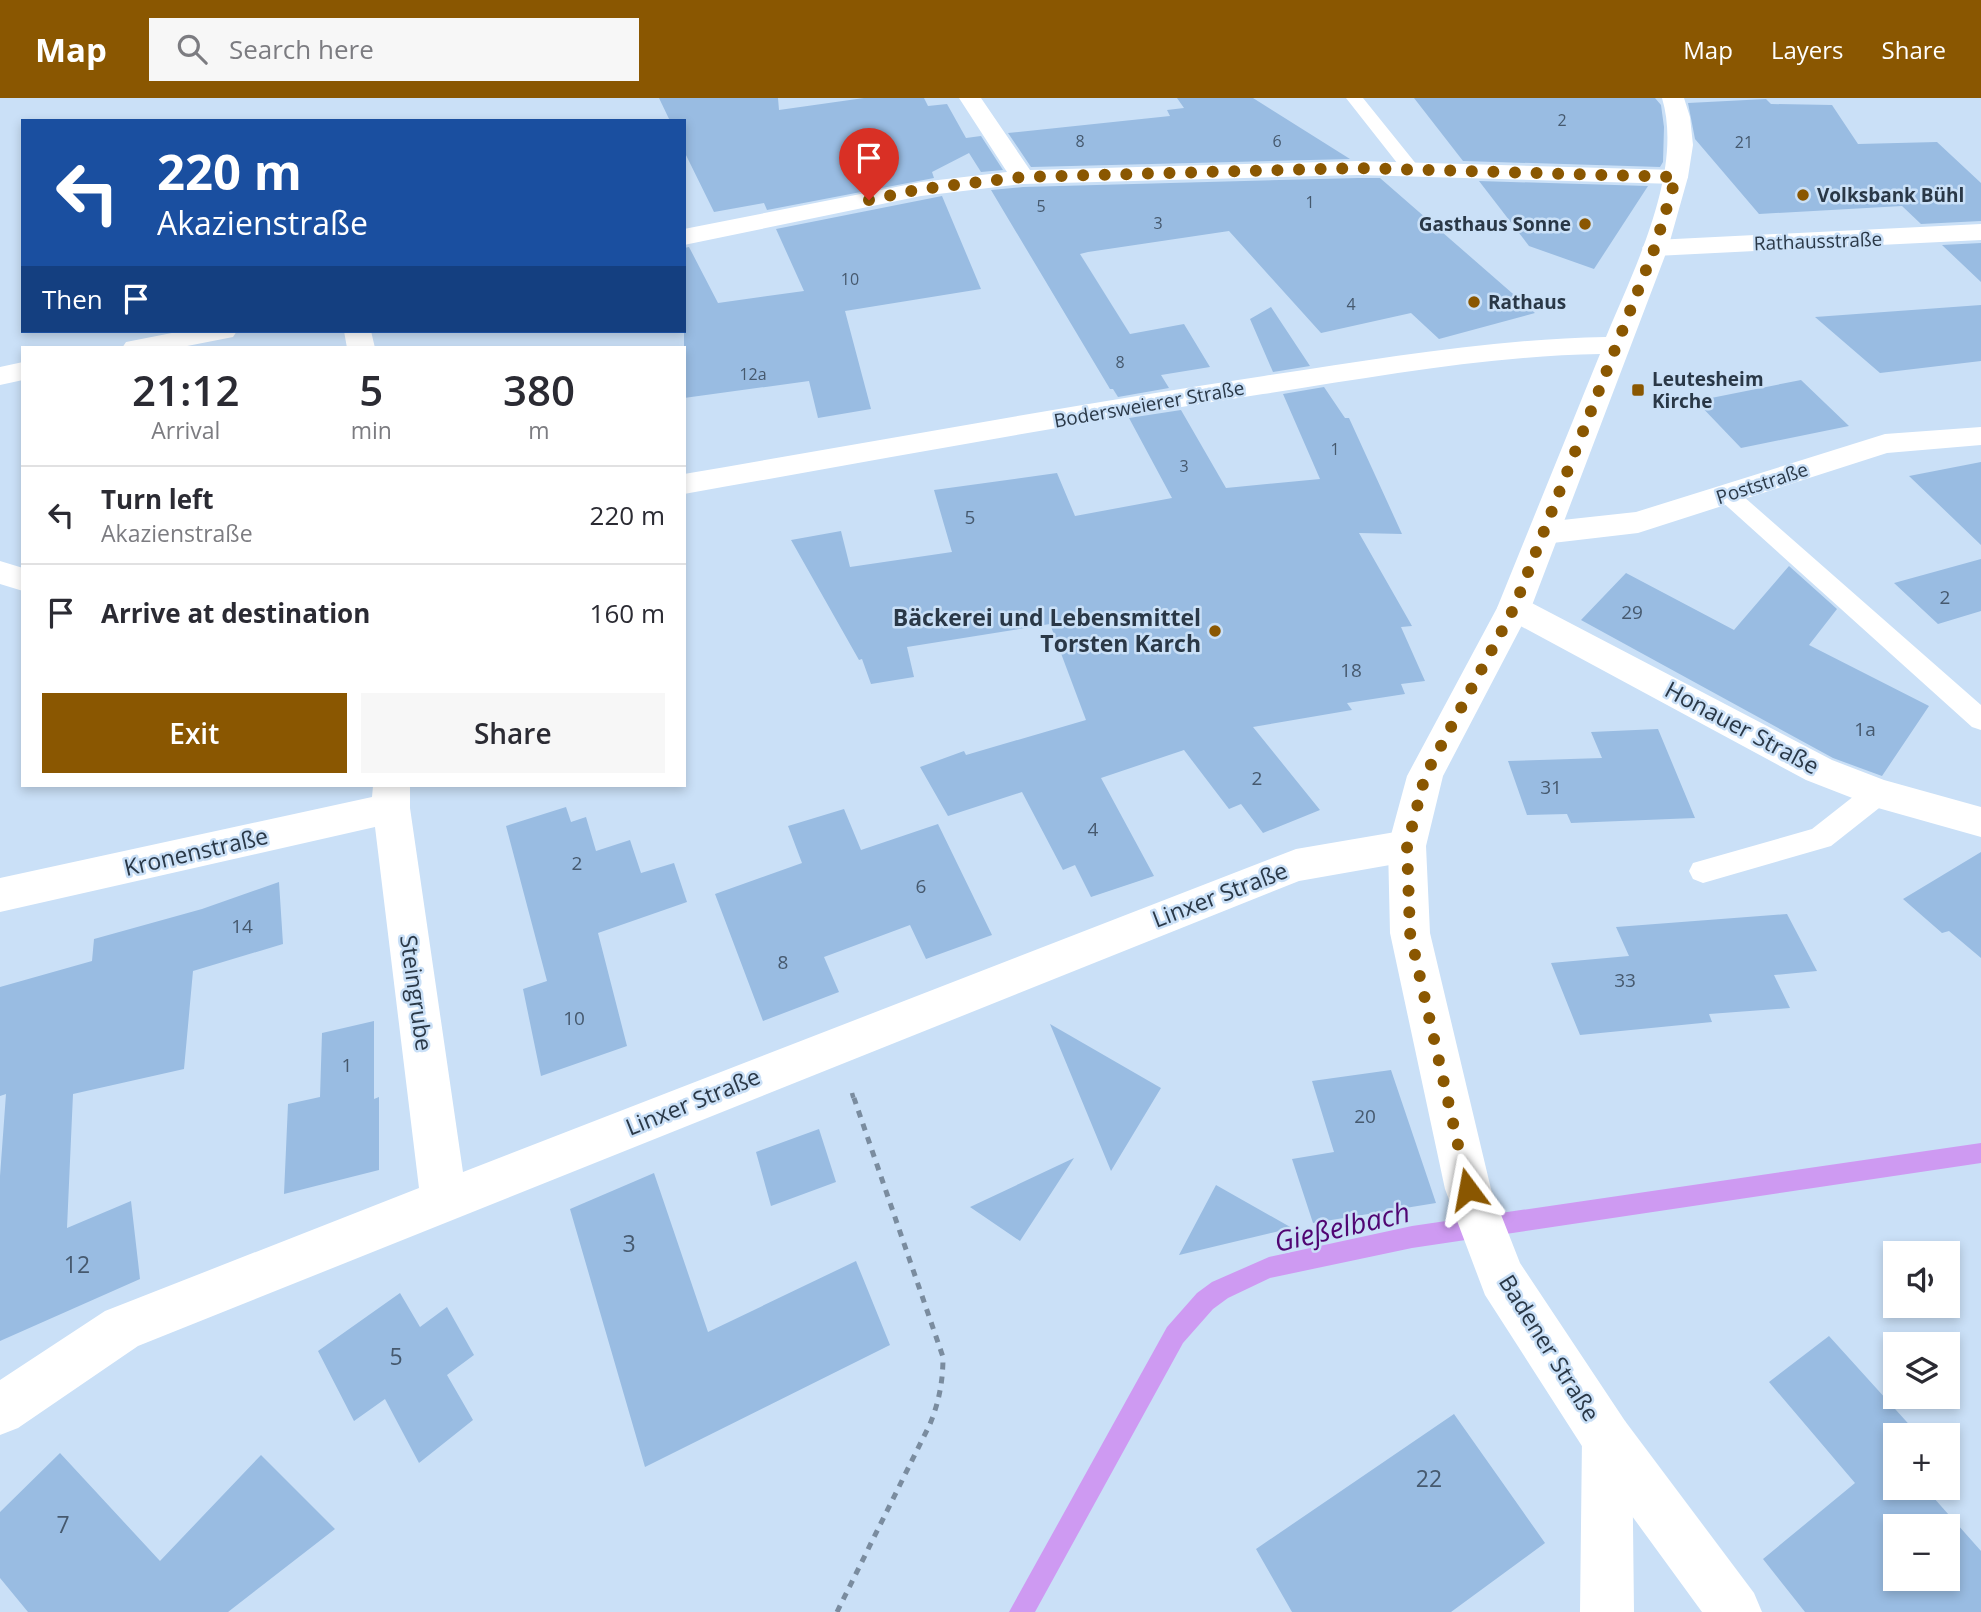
<!DOCTYPE html>
<html lang="en">
<head>
<meta charset="utf-8">
<style>
  body { margin:0; font-family:"Open Sans",sans-serif; background:#f7f7f7; color:#2b2b33; height:100vh; display:flex; flex-direction:column; font-size:26px; white-space:nowrap }
  * { box-sizing:border-box; margin:0 }
  p { font-size:23px; color:#7c7c81 }
  .icon { flex:none; width:38px; height:38px; fill:none; stroke:currentColor; stroke-width:2; stroke-linecap:round; stroke-linejoin:round }
  .map { position:relative; flex:1; overflow:hidden }
  .sheet { position:absolute; left:21px; top:248px; width:665px; height:441px; display:flex; flex-direction:column; background:#fff; border-radius:0px; box-shadow:0 4px 10px #0003 }
  .sheet>* { flex:none }
  .banner { position:absolute; left:21px; top:21px; width:665px; height:214px; border-radius:0px; box-shadow:0 4px 10px #0003; background:#1a4fa0; color:#fff; overflow:hidden }
  .controls { position:absolute; left:1883px; top:1143px; display:grid; gap:14px }
  .controls a { display:grid; place-items:center; width:77px; height:77px; border-radius:0px; background:#fff; box-shadow:0 4px 10px #0003; font-size:35px }
  .pin { position:absolute; display:grid; place-items:center; width:60px; height:60px; color:#fff; margin:-72px -30px; border-radius:50% 50% 50% 0; rotate:-45deg; box-shadow:0 0 7px #0007 }
  .pin .icon { rotate:45deg }
  .me { position:absolute; width:77px; margin:-38px; rotate:347deg; stroke-linejoin:round; filter:drop-shadow(0 0 5px #0008) }
  .turn { display:flex; align-items:center; gap:24px; height:147px; padding:0 21px; font-size:32px }
  .turn .icon { width:91px; height:91px; stroke-width:2.5 }
  .turn b { display:block; font-size:49px; line-height:60px }
  .then { display:flex; align-items:center; height:66px; padding:0 21px; background:#0003; gap:14px; font-size:26px }
  .eta { display:flex; justify-content:space-evenly; align-items:center; height:119px; text-align:center }
  .eta b { font-size:42px; font-weight:600; line-height:49px }
  .primary-button { display:flex; gap:14px; margin-top:auto; padding:14px 21px }
  .primary-button a { flex:1; height:80px; border-radius:0px; background:#8a5701; color:#fff; font-size:28px; font-weight:600; line-height:80px; text-align:center }
  .primary-button a+a { background:#f7f7f7; color:#2b2b33 }
  ul { padding:0; list-style:none }
  li { display:flex; align-items:center; gap:21px; height:98px; padding:0 21px; border-top:2px solid #e1e1e2 }
  li div { flex:1 }
  li b { display:block; font-size:26px }
  li em { font-style:normal }
  header { display:flex; align-items:center; gap:42px; box-sizing:border-box; height:98px; padding:0 35px; background:#8a5701; color:#fff }
  header strong { font-size:33px }
  nav { display:flex; gap:38px; margin-inline-start:auto; font-size:24px }
  .search { width:490px; height:63px; background:#f7f7f7; display:flex; align-items:center; gap:18px; box-sizing:border-box; padding:0 24px; border-radius:0px; color:#7c7c81; font-size:26px }
  .map>svg:first-child { display:block }
  .lines { fill:none; stroke-linecap:round; stroke-linejoin:round }
  .stream { fill:#ce9af2; fill-rule:evenodd }
  .building { fill:#99bce2; fill-rule:evenodd }
  .path-far1 { stroke:#7a8c9f; stroke-width:4.5; stroke-dasharray:5 5; stroke-linecap:butt }
  .path { stroke:#7a8c9f; stroke-width:5; stroke-dasharray:7 7; stroke-linecap:butt }
  .service { fill:#fff; fill-rule:evenodd }
  .minor { fill:#fff; fill-rule:evenodd }
  .tertiary { fill:#fff; fill-rule:evenodd }
  .route { stroke:#8a5701; stroke-width:12; stroke-dasharray:0 21.6 }
  .poi-dot { fill:#8a5701; stroke:#cae0f7; stroke-width:2.5 }
  .labels { text-anchor:middle; stroke-width:5; stroke-linejoin:round; paint-order:stroke }
  .far-number-label { font-size:16px; fill:#46596e }
  .far-poi-label { font-size:19px; font-weight:bold; fill:#2a3847; stroke:#cae0f7; text-anchor:start }
  .far-street-label { font-size:19px; fill:#2a3847; stroke:#cae0f7 }
  .number-label { font-size:19px; fill:#46596e }
  .poi-label { font-size:23px; font-weight:bold; fill:#2a3847; stroke:#cae0f7; text-anchor:end }
  .street-label { font-size:23px; fill:#2a3847; stroke:#cae0f7 }
  .near-number-label { font-size:23px; fill:#46596e }
  .near-water-label { font-size:28px; font-style:italic; fill:#500572; stroke:#cae0f7 }
</style>
</head>
<body>
<header>
<strong>Map</strong>
<div class="search"><svg class="icon" aria-label="search" viewBox="0 0 24 24"><circle cx="10" cy="10" r="6"/><path d="M15 15l6 6"/></svg>Search here</div>
<nav><a>Map</a><a>Layers</a><a>Share</a></nav>
</header>
<div class="map">
<svg width="1981" height="1514" viewBox="0 0 1981 1514">
  <rect width="100%" height="100%" fill="#cae0f7"/>
  <g class="lines">
    <path class="stream" d="M 1981,1045 L 1981,1065 L 1412,1150 L 1270,1180 L 1228,1200 L 1213,1211 L 1183,1245 L 1035,1514 L 1009,1514 L 1167,1229 L 1197,1195 L 1212,1184 L 1269,1159 L 1412,1128 Z"/>
  </g>
  <path class="building" d="M 659,0 L 778,0 L 779,12 L 864,0 L 924,0 L 928,8 L 947,6 L 966,40 L 981,38 L 1003,72 L 981,74 L 969,55 L 932,74 L 934,80 L 767,112 L 764,105 L 714,114 L 684,53 L 684,23 L 670,23 Z
    M 1177,0 L 1253,0 L 1350,61 L 1031,69 L 1008,35 L 1170,18 L 1167,12 L 1184,10 Z
    M 1414,0 L 1655,0 L 1661,7 L 1664,29 L 1663,64 L 1660,69 L 1463,63 Z
    M 1766,1 L 1771,6 L 1832,7 L 1858,46 L 1937,44 L 1981,85 L 1981,123 L 1921,126 L 1902,108 L 1759,116 L 1695,41 L 1688,5 Z
    M 1358,80 L 1380,80 L 1535,215 L 1439,241 L 1411,215 L 1321,235 L 1229,133 L 1088,154 L 1080,156 L 1130,236 L 1184,226 L 1210,269 L 1161,277 L 1169,290 L 1118,299 L 1113,291 L 1110,291 L 991,92 L 1023,89 Z
    M 1479,83 L 1648,88 L 1594,171 L 1529,148 Z
    M 942,98 L 981,191 L 845,213 L 871,311 L 818,320 L 809,283 L 684,300 L 684,150 L 689,149 L 718,205 L 804,193 L 776,131 Z
    M 1981,145 L 1981,184 L 1942,147 Z
    M 1981,207 L 1981,263 L 1880,275 L 1815,219 Z
    M 1271,209 L 1310,268 L 1273,274 L 1250,221 Z
    M 1801,282 L 1849,328 L 1741,350 L 1696,303 Z
    M 1324,289 L 1345,320 L 1349,320 L 1402,436 L 1359,435 L 1412,528 L 1401,529 L 1425,583 L 1401,586 L 1405,596 L 1347,605 L 1352,612 L 1253,629 L 1320,712 L 1263,735 L 1241,706 L 1229,711 L 1184,652 L 1101,680 L 1154,778 L 1091,799 L 1075,767 L 1063,772 L 1022,694 L 948,718 L 920,669 L 964,653 L 966,657 L 1086,622 L 1050,526 L 907,549 L 914,579 L 871,586 L 862,561 L 859,562 L 791,442 L 841,433 L 850,469 L 952,454 L 934,392 L 1057,375 L 1075,418 L 1172,400 L 1129,320 L 1181,312 L 1226,390 L 1320,381 L 1283,296 Z
    M 1981,364 L 1981,447 L 1909,378 Z
    M 1981,461 L 1981,513 L 1938,526 L 1894,485 Z
    M 1789,468 L 1837,511 L 1809,547 L 1929,608 L 1882,678 L 1833,660 L 1581,522 L 1626,475 L 1734,532 Z
    M 1658,631 L 1695,720 L 1571,725 L 1567,716 L 1527,717 L 1508,663 L 1602,660 L 1591,634 Z
    M 566,709 L 571,724 L 586,719 L 596,753 L 630,742 L 641,775 L 674,765 L 687,804 L 598,835 L 627,948 L 541,978 L 523,891 L 547,883 L 506,728 Z
    M 844,711 L 861,752 L 938,726 L 992,837 L 926,861 L 910,827 L 824,859 L 839,894 L 763,923 L 715,796 L 802,765 L 788,728 Z
    M 1981,754 L 1981,860 L 1949,833 L 1942,835 L 1903,801 Z
    M 279,784 L 283,846 L 193,873 L 184,971 L 73,996 L 67,1130 L 131,1103 L 140,1181 L 0,1243 L 0,1078 L 6,996 L 0,998 L 0,889 L 92,863 L 94,841 L 202,811 Z
    M 1787,816 L 1817,873 L 1774,877 L 1790,910 L 1709,916 L 1712,924 L 1580,937 L 1551,865 L 1629,858 L 1616,829 Z
    M 374,923 L 374,1001 L 379,999 L 379,1072 L 284,1096 L 288,1006 L 320,999 L 322,935 Z
    M 1050,926 L 1161,990 L 1111,1073 Z
    M 1391,972 L 1436,1105 L 1313,1125 L 1292,1061 L 1334,1054 L 1312,983 Z
    M 819,1031 L 836,1084 L 771,1108 L 756,1054 Z
    M 1074,1060 L 1020,1143 L 970,1109 Z
    M 654,1075 L 708,1234 L 856,1163 L 890,1247 L 645,1369 L 570,1111 Z
    M 1216,1087 L 1292,1130 L 1179,1157 Z
    M 400,1195 L 420,1229 L 447,1209 L 474,1257 L 447,1277 L 473,1322 L 419,1365 L 385,1301 L 354,1323 L 318,1253 Z
    M 1829,1238 L 1915,1333 L 1910,1337 L 1895,1337 L 1895,1348 L 1891,1351 L 1895,1356 L 1895,1390 L 1925,1390 L 1981,1453 L 1981,1514 L 1805,1514 L 1763,1461 L 1855,1385 L 1769,1284 ZM 1895,1428 L 1948,1428 L 1948,1480 L 1895,1480 Z
    M 1454,1316 L 1545,1445 L 1451,1514 L 1292,1514 L 1256,1451 Z
    M 60,1355 L 160,1463 L 261,1357 L 335,1431 L 228,1514 L 28,1514 L 0,1480 L 0,1414 Z"/>
  <g class="lines">
    <path class="path-far1" d="M 852,995 L 854,1002"/>
    <path class="path" d="M 837,1514 L 930,1326 C 939,1304 943,1283 943,1259 L 854,1000"/>
    <path class="service" d="M 1346,0 L 1363,0 L 1417,67 L 1420,71 L 1417,75 L 1405,75 Z
      M 1727,389 L 1735,391 L 1981,607 L 1981,632 L 1972,629 L 1719,401 L 1716,396 L 1719,391 Z
      M 1878,684 L 1888,687 L 1892,695 L 1888,703 L 1831,748 L 1703,785 L 1693,781 L 1689,773 L 1693,765 L 1812,731 L 1868,687 Z"/>
    <path class="minor" d="M 959,0 L 981,0 L 1030,72 L 1358,63 L 1676,72 L 1685,74 L 1688,79 L 1685,84 L 1676,86 L 1358,77 L 1023,86 L 921,98 L 684,147 L 684,131 L 921,84 L 1007,74 Z
      M 1981,126 L 1981,142 L 1655,158 L 1646,155 L 1642,150 L 1646,145 L 1655,142 Z
      M 182,233 L 237,233 L 233,239 L 177,250 L 122,250 L 126,244 Z
      M 344,233 L 371,233 L 375,250 L 347,250 Z
      M 23,264 L 23,282 L 0,287 L 0,269 Z
      M 1981,329 L 1981,347 L 1887,355 L 1638,435 L 1544,446 L 1533,443 L 1528,435 L 1533,427 L 1544,424 L 1636,414 L 1885,336 Z
      M 1514,498 L 1526,502 L 1832,662 L 1884,682 L 1981,709 L 1981,739 L 1878,710 L 1806,682 L 1502,518 L 1497,510 L 1502,502 Z
      M 373,688 L 410,688 L 410,710 L 463,1074 L 1296,751 L 1407,732 L 1421,737 L 1426,748 L 1421,759 L 1407,764 L 1299,783 L 138,1248 L 18,1330 L 0,1337 L 0,1282 L 105,1213 L 419,1090 L 375,729 L 0,814 L 0,780 L 372,699 Z
      M 1607,1316 L 1625,1323 L 1632,1341 L 1634,1514 L 1580,1514 L 1582,1341 L 1589,1323 Z"/>
    <path class="tertiary" d="M 1662,0 L 1684,0 L 1690,19 L 1693,47 L 1688,79 L 1668,150 L 1531,510 L 1443,678 L 1426,748 L 1430,835 L 1491,1091 L 1520,1165 L 1625,1323 L 1754,1495 L 1762,1514 L 1702,1514 L 1589,1359 L 1485,1197 L 1445,1091 L 1390,835 L 1388,748 L 1407,678 L 1497,510 L 1600,256 C 1487,258 1375,279 1263,296 C 1070,326 877,362 684,396 L 684,376 C 878,343 1071,307 1264,278 C 1378,261 1491,241 1606,239 C 1634,171 1684,73 1662,0 Z
      M 0,463 L 23,470 L 23,493 L 0,486 Z"/>
  </g>
  <g class="lines">
    <path class="route" d="M 869,102 L 921,91 L 1023,79 L 1169,75 L 1358,70 L 1676,79 L 1655,149 L 1514,510 L 1425,678 L 1407,748 L 1410,835 L 1468,1091"/>
  </g>
  <g class="poi-dot">
    <circle cx="1803" cy="97" r="7"/>
    <circle cx="1585" cy="126" r="7"/>
    <circle cx="1474" cy="204" r="7"/>
    <rect x="1631" y="285" width="14" height="14" rx="3.5"/>
    <circle cx="1215" cy="533" r="7"/>
  </g>
  <g class="labels">
    <g class="far-number-label">
      <text x="1562" y="28">2</text>
      <text x="1080" y="49">8</text>
      <text x="1277" y="49">6</text>
      <text x="1744" y="50">21</text>
      <text x="1310" y="110">1</text>
      <text x="1041" y="114">5</text>
      <text x="1158" y="131">3</text>
      <text x="850" y="187">10</text>
      <text x="1351" y="212">4</text>
      <text x="1120" y="270">8</text>
      <text x="753" y="282">12a</text>
      <text x="1335" y="357">1</text>
      <text x="1184" y="374">3</text>
    </g>
    <g class="far-poi-label">
      <text x="1817" y="104">Volksbank Bühl</text>
      <text x="1571" y="133" text-anchor="end">Gasthaus Sonne</text>
      <text x="1488" y="211">Rathaus</text>
      <text x="1652" y="288">Leutesheim<tspan x="1652" dy="22">Kirche</tspan></text>
    </g>
    <g class="far-street-label">
      <text transform="translate(1818 143) rotate(-2)" y="7">Rathausstraße</text>
      <text transform="translate(1149 306) rotate(-10)" y="7">Bodersweierer Straße</text>
      <text transform="translate(1762 385) rotate(-18)" y="7">Poststraße</text>
    </g>
    <g class="number-label">
      <text x="970" y="426">5</text>
      <text x="1945" y="506">2</text>
      <text x="1632" y="521">29</text>
      <text x="1351" y="579">18</text>
      <text x="1865" y="638">1a</text>
      <text x="1257" y="687">2</text>
      <text x="1551" y="696">31</text>
      <text x="1093" y="738">4</text>
      <text x="577" y="772">2</text>
      <text x="921" y="795">6</text>
      <text x="242" y="835">14</text>
      <text x="783" y="871">8</text>
      <text x="1625" y="889">33</text>
      <text x="574" y="927">10</text>
      <text x="347" y="974">1</text>
      <text x="1365" y="1025">20</text>
    </g>
    <g class="poi-label">
      <text x="1201" y="528">Bäckerei und Lebensmittel<tspan x="1201" dy="26">Torsten Karch</tspan></text>
    </g>
    <g class="street-label">
      <text transform="translate(1742 630) rotate(28)" y="8">Honauer Straße</text>
      <text transform="translate(196 754) rotate(-13)" y="8">Kronenstraße</text>
      <text transform="translate(1220 797) rotate(-21)" y="8">Linxer Straße</text>
      <text transform="translate(416 895) rotate(82)" y="8">Steingrube</text>
      <text transform="translate(693 1004) rotate(-22)" y="8">Linxer Straße</text>
      <text transform="translate(1549 1250) rotate(58)" y="8">Badener Straße</text>
    </g>
    <g class="near-number-label">
      <text x="629" y="1154">3</text>
      <text x="77" y="1175">12</text>
      <text x="396" y="1267">5</text>
      <text x="1429" y="1389">22</text>
      <text x="63" y="1435">7</text>
    </g>
    <g class="near-water-label">
      <text transform="translate(1342 1129) rotate(-13)" y="10">Gießelbach</text>
    </g>
  </g>
</svg>
<div class="controls">
<a><svg class="icon" aria-label="sound" viewBox="0 0 24 24"><path d="M4 9h4l5-4v14l-5-4H4zM17 9q2 3 0 6"/></svg></a>
<a><svg class="icon" aria-label="layers" viewBox="0 0 24 24"><path d="M12 4l9 5-9 5-9-5zM3 14l9 5 9-5"/></svg></a>
<a>+</a>
<a>−</a>
</div>
<div class="pin" style="left:869px;top:102px;background:#d93025"><svg class="icon" aria-label="arrive" viewBox="0 0 24 24"><path d="M6 21V4h12l-3 4 3 4H6"/></svg></div>
<svg class="me" style="left:1468px;top:1091px" viewBox="-20 -20 40 40"><path d="M0-17L14 15 0 8-14 15z" fill="#8a5701" stroke="#fff" stroke-width="4"/></svg>
<div class="banner">
<div class="turn"><svg class="icon" aria-label="left" viewBox="0 0 24 24"><path d="M17 20v-9H6M10 6l-5 5 5 5"/></svg><div><b>220 m</b>Akazienstraße</div></div>
<div class="then">Then<svg class="icon" aria-label="arrive" viewBox="0 0 24 24"><path d="M6 21V4h12l-3 4 3 4H6"/></svg></div>
</div>
<section class="sheet">
<div class="eta">
<div><b>21:12</b><p>Arrival</p></div>
<div><b>5</b><p>min</p></div>
<div><b>380</b><p>m</p></div>
</div>
<ul>
<li><svg class="icon" aria-label="left" viewBox="0 0 24 24"><path d="M17 20v-9H6M10 6l-5 5 5 5"/></svg><div><b>Turn left</b><p>Akazienstraße</p></div><em>220 m</em></li>
<li><svg class="icon" aria-label="arrive" viewBox="0 0 24 24"><path d="M6 21V4h12l-3 4 3 4H6"/></svg><div><b>Arrive at destination</b></div><em>160 m</em></li>
</ul>
<div class="primary-button"><a>Exit</a><a>Share</a></div>
</section>
</div>
</body>
</html>
